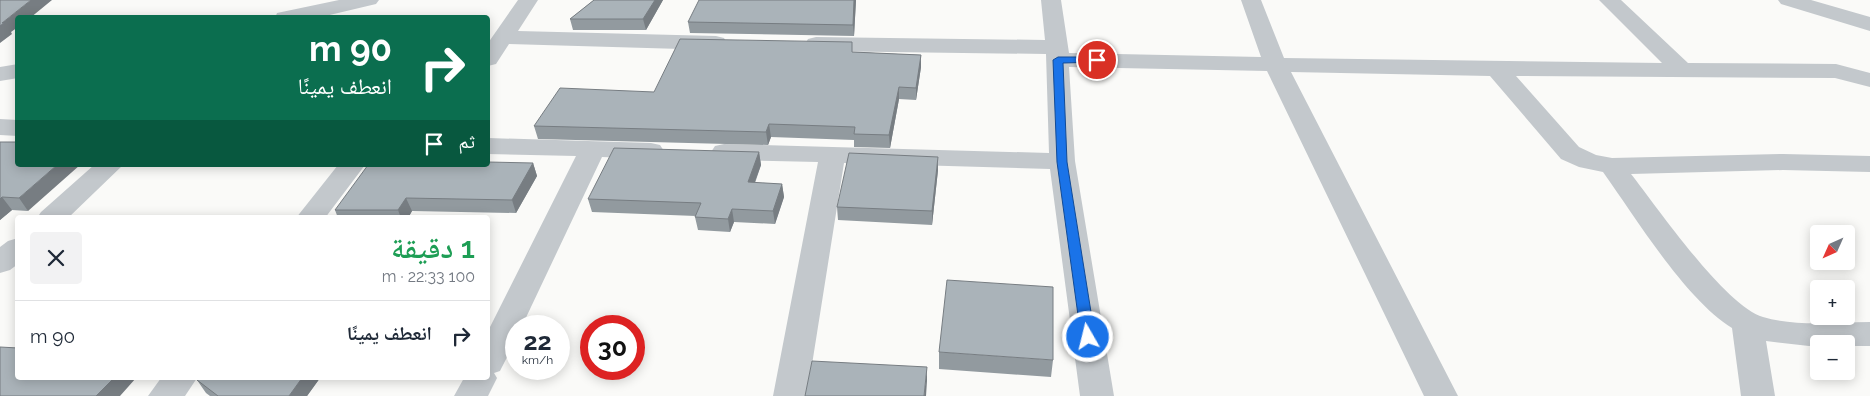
<!DOCTYPE html>
<html lang="ar">
<head>
<meta charset="utf-8">
<style>
  body { margin:0; font-family:Raleway,"Noto Naskh Arabic",sans-serif; background:#f2f2f3; color:#1f2937; direction:rtl; height:100vh; display:flex; flex-direction:column; font-size:19px; white-space:nowrap }
  * { box-sizing:border-box; margin:0 }
  p { font-size:16px; color:#747a83 }
  .icon { flex:none; width:28px; height:28px; fill:none; stroke:currentColor; stroke-width:2; stroke-linecap:round; stroke-linejoin:round }
  .map { position:relative; flex:1; overflow:hidden; direction:ltr }
  .panel { position:absolute; left:15px; top:215px; width:475px; height:165px; display:flex; flex-direction:column; background:#fff; border-radius:5px; box-shadow:0 2px 12px #0003; direction:rtl }
  .panel>* { flex:none }
  .top-card { position:absolute; left:15px; top:15px; width:475px; height:152px; border-radius:5px; box-shadow:0 2px 12px #0003; direction:rtl; background:#0b6e4f; color:#fff; overflow:hidden }
  .needle { width:32px; rotate:225deg }
  .buttons { position:absolute; left:1810px; top:225px; display:grid; gap:10px }
  .buttons a { display:grid; place-items:center; width:45px; height:45px; border-radius:5px; background:#fff; box-shadow:0 2px 12px #0003; font-size:25px }
  .speed { position:absolute; left:505px; top:315px; display:flex; gap:10px; font-size:25px; font-weight:700; text-align:center }
  .speed>* { display:grid; place-content:center; width:65px; height:65px; border-radius:50%; background:#fff; box-shadow:0 2px 12px #0003; line-height:1 }
  .speed small { font-size:12px; font-weight:400 }
  .speed .limit { border:8px solid #d22; background:#fff; color:#111 }
  .pin { position:absolute; display:grid; place-items:center; width:42px; height:42px; color:#fff; margin:-21px; border:2px solid #fff; border-radius:50%; box-shadow:0 1px 5px #0007 }
  .me { position:absolute; width:55px; margin:-28px; rotate:352deg; stroke-linejoin:round; filter:drop-shadow(0 0 4px #0008) }
  .turn { display:flex; align-items:center; gap:18px; height:105px; padding:0 15px; font-size:22px }
  .turn .icon { width:65px; height:65px; stroke-width:2.5 }
  .turn b { display:block; font-size:35px; line-height:42px }
  .then { display:flex; align-items:center; height:48px; padding:0 15px; background:#0003; gap:10px; font-size:19px }
  .round { display:grid; place-items:center; flex:none; width:52px; height:52px; border-radius:5px; background:#f2f2f3 }
  .headline { display:flex; align-items:center; justify-content:space-between; height:85px; padding:0 15px }
  h1 { font-size:30px; font-weight:600; line-height:38px; color:#1e9e55 }
  ul { padding:0; list-style:none }
  li { display:flex; align-items:center; gap:15px; height:70px; padding:0 15px; border-top:1px solid #e0e1e3 }
  li div { flex:1 }
  li b { display:block; font-size:19px }
  li em { font-style:normal }
  .map>svg:first-child { display:block }
  .lines { fill:none; stroke-linecap:round; stroke-linejoin:round }
  .street { fill:#c3c8cc; fill-rule:evenodd }
  .wall { fill:#929a9f }
  .shaded-wall { fill:#777d82 }
  .building { fill:#aab3b9; stroke:#777d82 }
  .route { fill:#1a73e8; stroke:#114b97 }
</style>
</head>
<body>
<div class="map">
<svg width="1870" height="396" viewBox="0 0 1870 396">
  <rect width="100%" height="100%" fill="#fafaf8"/>
  <g class="lines">
    <path class="street" d="M 339,0 L 379,0 L 376,4 L 317,18 L 275,18 L 277,13 Z
      M 518,0 L 538,0 L 518,31 L 716,36 L 724,38 L 727,43 L 724,48 L 716,50 L 509,44 L 496,64 L 488,66 L 488,43 Z
      M 1041,0 L 1061,0 L 1069,53 L 1261,57 L 1241,0 L 1261,0 L 1284,58 L 1662,63 L 1599,0 L 1621,0 L 1688,63 L 1836,64 L 1870,73 L 1870,87 L 1835,78 L 1516,76 L 1579,147 L 1596,155 L 1612,158 L 1783,154 L 1870,156 L 1870,172 L 1783,170 L 1631,174 C 1657,207 1725,306 1763,317 C 1797,327 1835,322 1870,322 L 1870,346 L 1846,346 L 1846,344 L 1809,346 L 1766,341 L 1775,396 L 1741,396 L 1732,328 C 1685,299 1636,218 1603,172 L 1579,167 L 1561,159 L 1490,76 L 1291,72 L 1458,396 L 1424,396 L 1267,71 L 1069,67 L 1075,161 L 1114,396 L 1080,396 L 1050,169 L 844,163 L 807,396 L 773,396 L 818,162 L 724,160 L 715,158 L 711,152 L 715,146 L 724,144 L 1049,153 L 1046,54 L 816,51 L 808,49 L 805,44 L 808,39 L 816,37 L 1045,40 Z
      M 1778,0 L 1811,0 L 1870,17 L 1870,31 L 1781,4 Z
      M 18,64 L 18,78 L 0,81 L 0,67 Z
      M 0,119 L 18,120 L 18,136 L 0,135 Z
      M 488,138 L 651,143 L 660,145 L 664,151 L 660,157 L 651,159 L 602,157 L 522,326 L 516,326 C 516,342 507,357 500,371 L 494,373 L 497,378 L 488,396 L 454,396 L 464,378 L 488,378 L 488,331 L 576,156 L 488,154 Z
      M 94,165 L 123,165 L 68,218 L 37,218 L 41,212 Z
      M 338,165 L 365,165 L 325,218 L 296,218 Z
      M 18,238 L 18,264 L 10,270 L 0,273 L 0,247 L 8,241 Z
      M 161,378 L 197,378 L 185,396 L 148,396 Z"/>
  </g>
  <path class="wall" d="M 594,0 L 663,0 L 646,30 L 573,30 L 570,19 Z
    M 856,0 L 854,36 L 690,33 L 688,22 Z
    M 853,52 L 921,55 L 921,67 L 916,100 L 899,99 L 890,148 L 854,147 L 854,140 L 771,137 L 768,145 L 538,139 L 534,126 Z
    M 0,142 L 28,211 L 12,210 L 0,220 Z
    M 759,152 L 761,165 L 755,183 L 782,184 L 784,197 L 775,224 L 734,222 L 730,232 L 698,230 L 695,217 L 696,216 L 592,212 L 588,199 Z
    M 533,163 L 537,176 L 516,213 L 412,211 L 408,218 L 338,218 L 335,210 L 488,165 Z
    M 938,170 L 932,225 L 838,220 L 837,207 Z
    M 939,352 L 1053,360 L 1051,377 L 939,369 Z
    M 199,378 L 320,378 L 307,396 L 210,396 L 206,393 L 197,380 Z"/>
  <path class="shaded-wall" d="M 31,0 L 52,0 L 30,18 L 18,18 L 18,27 L 11,32 L 12,34 L 0,43 L 0,26 L 2,23 Z
    M 655,0 L 663,0 L 646,30 L 643,19 Z
    M 854,0 L 856,0 L 854,36 L 853,25 Z
    M 921,55 L 921,67 L 916,100 L 916,88 Z
    M 899,87 L 899,99 L 890,148 L 889,135 Z
    M 769,124 L 771,137 L 768,145 L 766,132 Z
    M 759,152 L 761,165 L 750,195 L 748,182 Z
    M 938,157 L 938,170 L 932,225 L 932,211 Z
    M 533,163 L 537,176 L 516,213 L 512,200 Z
    M 57,165 L 80,165 L 28,211 L 19,198 Z
    M 782,184 L 784,197 L 775,224 L 773,211 Z
    M 2,197 L 12,210 L 0,220 L 0,199 Z
    M 406,198 L 412,211 L 408,218 L 401,218 L 398,210 Z
    M 732,209 L 734,222 L 730,232 L 728,219 Z
    M 927,367 L 927,381 L 926,396 L 924,396 Z
    M 114,378 L 136,378 L 120,396 L 96,396 Z
    M 302,378 L 320,378 L 307,396 L 289,396 Z"/>
  <path class="building" d="M 0,0 L 31,0 L 2,23 L 5,22 L 0,26 Z
    M 594,0 L 655,0 L 643,19 L 570,19 Z
    M 699,0 L 854,0 L 853,25 L 688,22 Z
    M 680,39 L 852,42 L 852,52 L 921,55 L 916,88 L 899,87 L 889,135 L 854,134 L 855,127 L 769,124 L 766,132 L 534,126 L 560,88 L 654,92 Z
    M 0,142 L 18,142 L 18,165 L 57,165 L 19,198 L 2,197 L 0,199 Z
    M 614,148 L 759,152 L 748,182 L 782,184 L 773,211 L 732,209 L 728,219 L 695,217 L 701,203 L 588,199 Z
    M 849,153 L 938,157 L 932,211 L 837,207 Z
    M 488,162 L 533,163 L 512,200 L 406,198 L 398,210 L 335,210 L 368,165 L 488,165 Z
    M 947,280 L 1053,287 L 1053,360 L 939,352 Z
    M 0,347 L 18,348 L 18,378 L 114,378 L 96,396 L 0,396 Z
    M 812,361 L 927,367 L 924,396 L 805,396 Z
    M 199,378 L 302,378 L 289,396 L 218,396 L 197,380 Z"/>
  <path class="route" d="M 1097,57 L 1101,58 L 1101,62 L 1063,63 L 1067,162 L 1095,337 L 1088,342 L 1081,337 L 1057,162 L 1053,60 L 1058,57 Z"/>
</svg>
<div class="buttons">
<a><svg class="needle" viewBox="-14 -14 28 28"><path d="M0-13l5 13h-10z" fill="#e53935"/><path d="M0 13l5-13h-10z" fill="#747a83"/></svg></a>
<a>+</a>
<a>−</a>
</div>
<div class="speed"><div>22<small>km/h</small></div><div class="limit">30</div></div>
<div class="pin" style="left:1097px;top:60px;background:#d93025"><svg class="icon" aria-label="arrive" viewBox="0 0 24 24"><path d="M6 21V4h12l-3 4 3 4H6"/></svg></div>
<svg class="me" style="left:1088px;top:337px" viewBox="-20 -20 40 40"><circle r="17" fill="#1a73e8" stroke="#fff" stroke-width="3"/><path d="M0-11L8 9 0 5-8 9z" fill="#fff"/></svg>
<div class="top-card">
<div class="turn"><svg class="icon" aria-label="right" viewBox="0 0 24 24"><path d="M7 20v-9h11M14 6l5 5-5 5"/></svg><div><b>90 m</b>انعطف يمينًا</div></div>
<div class="then">ثم<svg class="icon" aria-label="arrive" viewBox="0 0 24 24"><path d="M6 21V4h12l-3 4 3 4H6"/></svg></div>
</div>
<section class="panel">
<div class="headline"><div><h1>1 دقيقة</h1><p>100 m · 22:33</p></div><a class="round"><svg class="icon" aria-label="close" viewBox="0 0 24 24"><path d="M6 6l12 12M18 6L6 18"/></svg></a></div>
<ul>
<li><svg class="icon" aria-label="right" viewBox="0 0 24 24"><path d="M7 20v-9h11M14 6l5 5-5 5"/></svg><div><b>انعطف يمينًا</b></div><em>90 m</em></li>
</ul>
</section>
</div>
</body>
</html>
